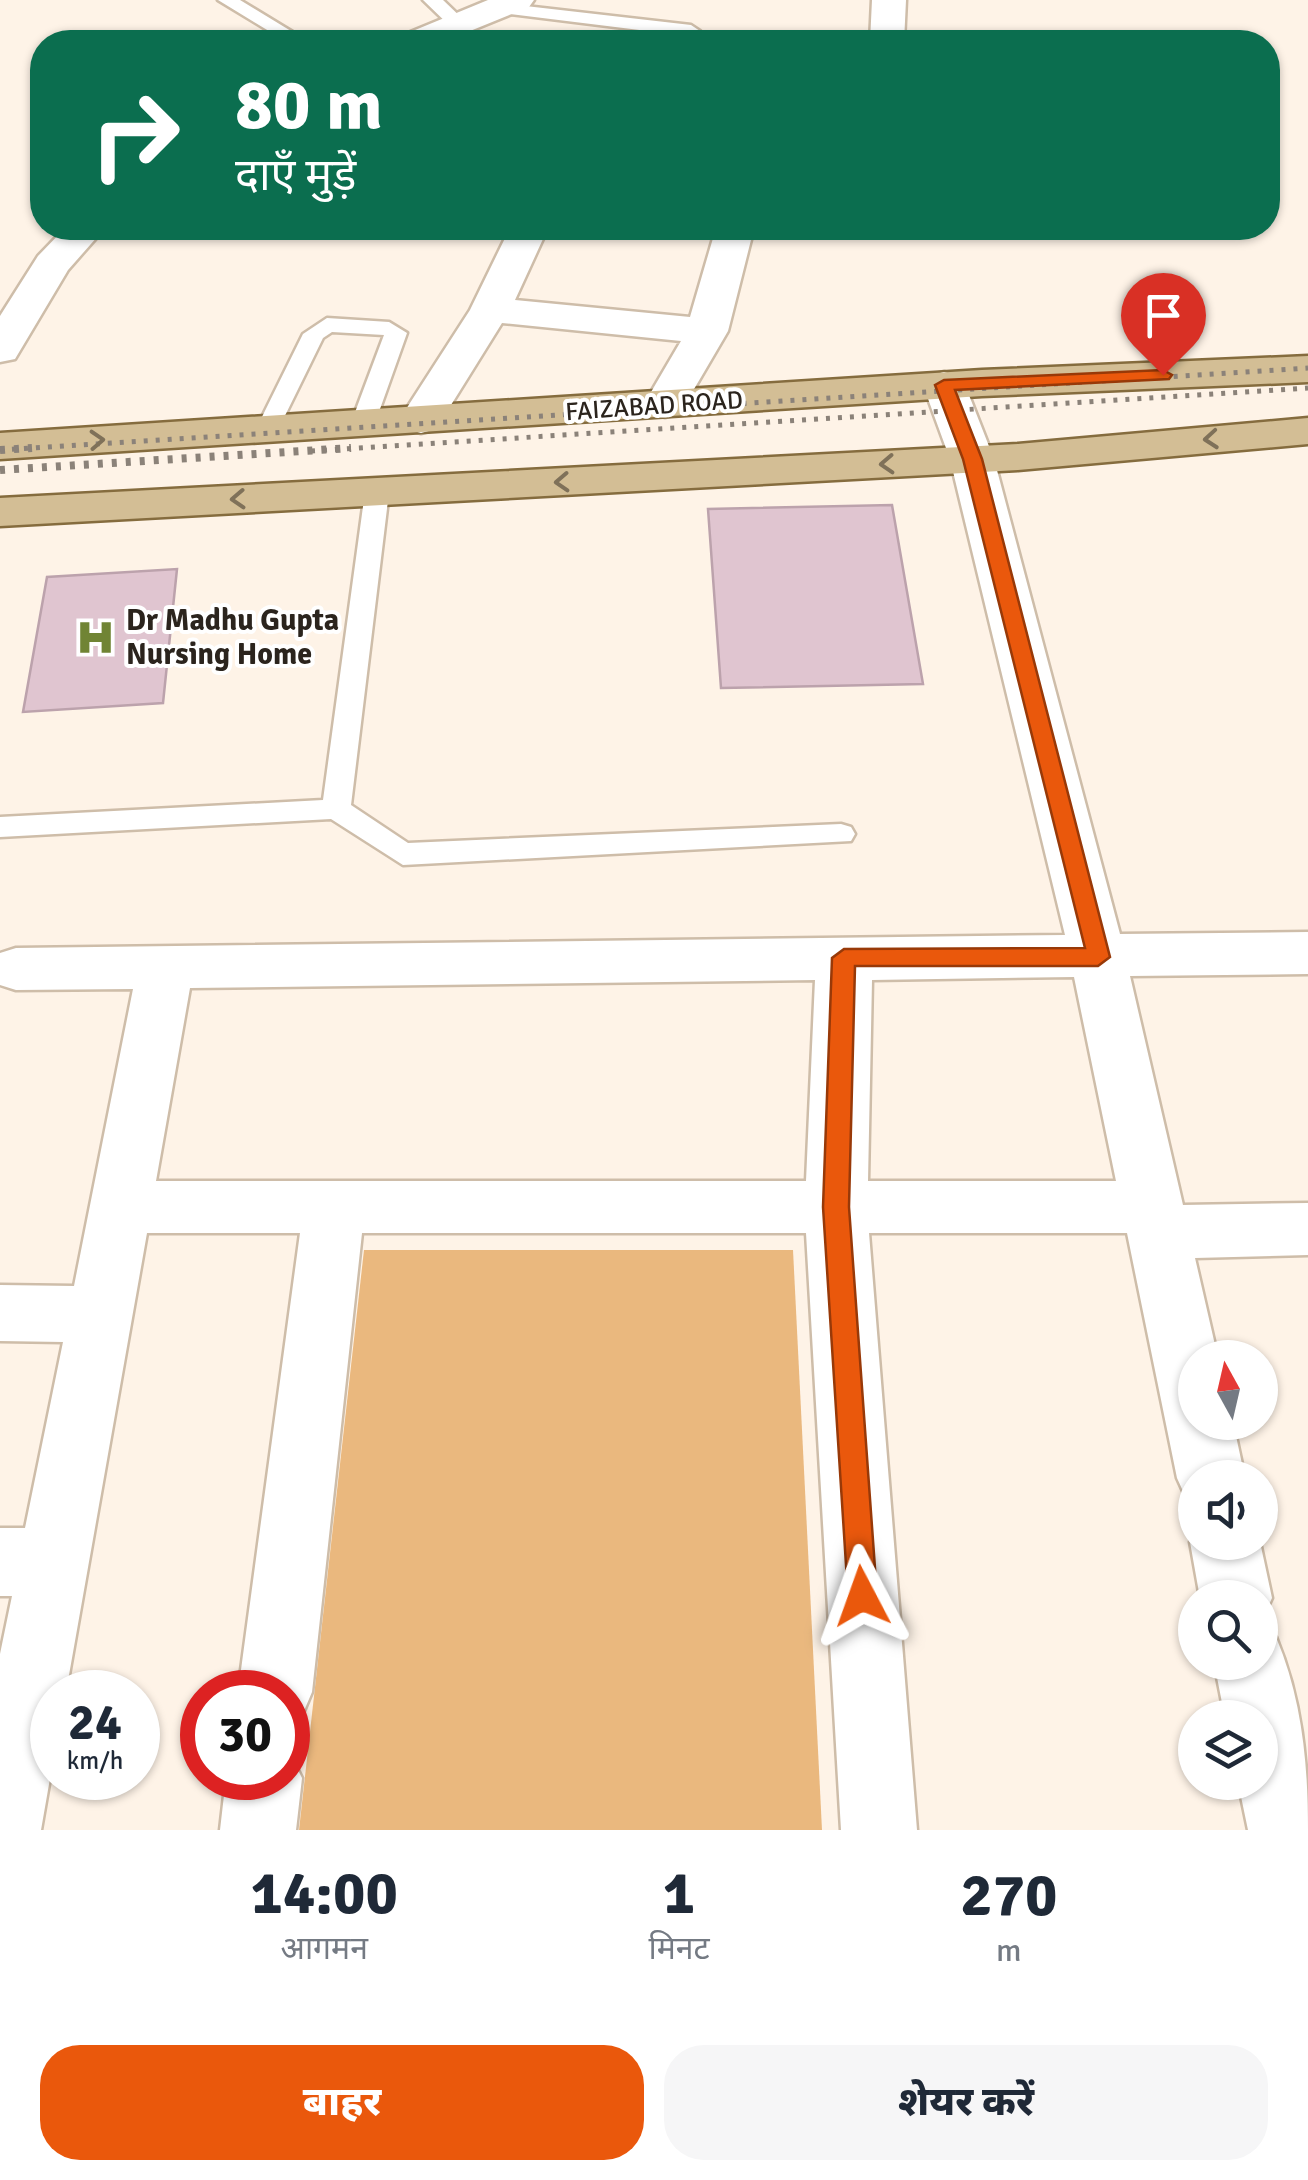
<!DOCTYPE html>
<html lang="hi">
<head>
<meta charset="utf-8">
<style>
  body { margin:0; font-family:Signika,"Noto Sans Devanagari",sans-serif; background:#f6f6f7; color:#1f2937; height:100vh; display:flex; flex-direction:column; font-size:38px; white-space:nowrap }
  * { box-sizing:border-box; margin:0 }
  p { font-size:32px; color:#747a83 }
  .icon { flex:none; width:55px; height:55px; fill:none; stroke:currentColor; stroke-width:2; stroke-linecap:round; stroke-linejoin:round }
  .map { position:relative; height:1830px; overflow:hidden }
  .sheet { display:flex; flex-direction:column; background:#fff; flex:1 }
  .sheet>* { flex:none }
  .banner { position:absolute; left:30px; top:30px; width:1250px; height:210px; border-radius:40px; box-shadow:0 2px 8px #0004; background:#0b6e4f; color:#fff; overflow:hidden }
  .needle { width:65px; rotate:352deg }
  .fabs { position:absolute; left:1178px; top:1340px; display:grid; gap:20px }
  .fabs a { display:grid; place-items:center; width:100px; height:100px; border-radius:50%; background:#fff; box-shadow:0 2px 8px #0004; font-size:50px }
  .speed { position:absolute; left:30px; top:1670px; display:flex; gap:20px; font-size:50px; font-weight:700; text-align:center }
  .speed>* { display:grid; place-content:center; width:130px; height:130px; border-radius:50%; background:#fff; box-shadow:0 2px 8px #0004; line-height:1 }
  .speed small { font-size:25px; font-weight:400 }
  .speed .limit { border:15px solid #d22; background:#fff; color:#111 }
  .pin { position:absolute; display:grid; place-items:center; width:85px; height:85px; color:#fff; margin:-102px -42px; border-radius:50% 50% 50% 0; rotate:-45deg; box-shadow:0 0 10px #0007 }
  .pin .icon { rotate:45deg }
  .me { position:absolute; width:110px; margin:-55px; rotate:356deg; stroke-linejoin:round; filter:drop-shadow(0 0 8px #0008) }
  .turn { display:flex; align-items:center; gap:35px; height:210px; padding:0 40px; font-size:45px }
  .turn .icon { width:130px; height:130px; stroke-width:2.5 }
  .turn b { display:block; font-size:70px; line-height:85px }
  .eta { display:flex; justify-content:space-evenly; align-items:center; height:170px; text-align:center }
  .eta b { font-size:60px; font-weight:800; line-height:70px }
  .button { display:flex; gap:20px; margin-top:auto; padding:20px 40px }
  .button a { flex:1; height:115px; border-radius:40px; background:#ea580c; color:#fff; font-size:40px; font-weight:800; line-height:115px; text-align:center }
  .button a+a { background:#f6f6f7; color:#1f2937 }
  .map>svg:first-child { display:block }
  .green { fill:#eab87e }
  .building { fill:#e0c5d0; stroke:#bca2ac; stroke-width:2.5 }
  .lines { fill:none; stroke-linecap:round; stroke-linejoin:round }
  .service-casing { stroke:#cebda9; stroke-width:5 }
  .minor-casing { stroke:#cebda9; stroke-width:5 }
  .tertiary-casing { stroke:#cebda9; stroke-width:5 }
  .primary-casing { stroke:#856c3e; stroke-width:5 }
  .service { fill:#fff; fill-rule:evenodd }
  .minor { fill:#fff; fill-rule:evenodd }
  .tertiary { fill:#fff; fill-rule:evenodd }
  .primary { fill:#d3be95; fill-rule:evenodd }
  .rail-far1 { stroke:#8b8279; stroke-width:5; stroke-dasharray:4 8; stroke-linecap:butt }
  .rail { stroke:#8b8279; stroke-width:8; stroke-dasharray:5 9; stroke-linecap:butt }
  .oneway { stroke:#7f7159 }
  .route { fill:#ea580c; stroke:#983908; stroke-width:2.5 }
  .labels { text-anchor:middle; stroke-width:8; stroke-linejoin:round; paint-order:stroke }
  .far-street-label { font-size:25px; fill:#2b241d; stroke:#fff }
  .poi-label { font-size:30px; font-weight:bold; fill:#2b241d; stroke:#fff; text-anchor:start }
</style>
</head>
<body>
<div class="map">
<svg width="1308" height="1830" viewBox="0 0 1308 1830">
  <rect width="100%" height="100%" fill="#fef3e7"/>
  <path class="green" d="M 364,1250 L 793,1250 L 822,1830 L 299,1830 Z"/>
  <path class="building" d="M 892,505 L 923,684 L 721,688 L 708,509 Z
    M 177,569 L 163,703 L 23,712 L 47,577 Z"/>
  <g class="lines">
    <defs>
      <path id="service" d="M 218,0 L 240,0 L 309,42 L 287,42 Z
        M 423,0 L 443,0 L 468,24 L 452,28 Z
        M 499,3 L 691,25 L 700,31 L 696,42 L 678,42 L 680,35 L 493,12 L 490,8 Z
        M 327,318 L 389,322 L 407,333 L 375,423 L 363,430 L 351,423 L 384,335 L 332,332 L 323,338 L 276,434 L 260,434 L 256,429 L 303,334 Z
        M 377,485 L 389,492 L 351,805 L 408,843 L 841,824 L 851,827 L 855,834 L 851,841 L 403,865 L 331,819 L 0,837 L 0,817 L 323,800 L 365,492 Z"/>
      <path id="minor" d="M 872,0 L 906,0 L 904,42 L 870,42 Z
        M 510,228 L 548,228 L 515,300 L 690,317 L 716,228 L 754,228 L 728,331 L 680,413 L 665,417 L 650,413 L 644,404 L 681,341 L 502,323 L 436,429 L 421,433 L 406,429 L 399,420 L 470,310 Z
        M 944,372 L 959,376 L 965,385 L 994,459 L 1120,934 L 1308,932 L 1308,974 L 1130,976 L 1183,1205 L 1308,1203 L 1308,1255 L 1195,1258 L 1218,1358 L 1195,1358 L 1195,1422 L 1233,1422 L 1245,1478 L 1195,1478 L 1195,1504 L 1187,1500 L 1177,1478 L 1127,1233 L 869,1233 L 917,1830 L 841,1830 L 806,1233 L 362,1233 L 312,1692 L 301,1718 L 288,1723 L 288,1692 L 238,1692 L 300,1233 L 147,1233 L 66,1692 L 52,1692 L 52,1767 L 41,1830 L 0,1830 L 0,1654 L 12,1596 L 0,1596 L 0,1528 L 25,1528 L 63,1342 L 0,1341 L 0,1285 L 74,1286 L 133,989 L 16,990 L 0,985 L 0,953 L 16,948 L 1065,935 L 950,459 L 923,385 L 929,376 ZM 1074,977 L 1116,1181 L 868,1181 L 872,980 ZM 815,980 L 806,1181 L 156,1181 L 190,988 Z
        M 1195,1531 L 1195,1542 L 1260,1542 L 1272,1598 L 1261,1622 L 1260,1598 L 1200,1598 L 1190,1542 Z
        M 1260,1630 L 1276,1637 C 1302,1699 1308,1763 1308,1830 L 1248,1830 L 1238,1782 L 1260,1782 L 1260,1718 L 1225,1718 L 1214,1662 L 1260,1662 Z
        M 288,1750 L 302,1778 L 296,1830 L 220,1830 L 226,1778 L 288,1778 Z"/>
      <path id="tertiary" d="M 488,0 L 534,0 L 529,7 L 443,42 L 398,42 L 403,35 Z
        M 65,228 L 105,228 L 68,270 L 15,359 L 0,362 L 0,316 L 38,256 Z"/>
      <path id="primary" d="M 1308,356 L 1308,382 L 982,396 L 0,459 L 0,433 L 982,370 Z
        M 1308,418 L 1308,444 L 1018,470 L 0,526 L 0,498 L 1018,444 Z"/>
    </defs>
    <use href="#service" class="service-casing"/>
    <use href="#minor" class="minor-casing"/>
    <use href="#tertiary" class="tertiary-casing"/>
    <use href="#primary" class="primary-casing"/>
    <use href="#service" class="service"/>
    <use href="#minor" class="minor"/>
    <use href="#tertiary" class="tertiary"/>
    <use href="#primary" class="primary"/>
    <path class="rail-far1" d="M 0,450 L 1308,368
      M 311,451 L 1308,388"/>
    <path class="rail" d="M 0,450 L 32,448
      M 0,470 L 351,448"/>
  </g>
  <defs><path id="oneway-chevron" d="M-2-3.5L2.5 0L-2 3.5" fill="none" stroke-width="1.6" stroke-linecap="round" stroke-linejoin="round" transform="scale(2.5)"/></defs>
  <g class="oneway">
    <use href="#oneway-chevron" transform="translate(1211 439) rotate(175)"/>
    <use href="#oneway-chevron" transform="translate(97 440) rotate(-3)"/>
    <use href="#oneway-chevron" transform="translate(887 464) rotate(177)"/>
    <use href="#oneway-chevron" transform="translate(562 482) rotate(177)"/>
    <use href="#oneway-chevron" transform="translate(238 499) rotate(177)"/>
  </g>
  <path class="route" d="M 1163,370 L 1172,375 L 1169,379 L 955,390 L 982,459 L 1110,957 L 1098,966 L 855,966 L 849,1207 L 877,1596 L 873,1606 L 862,1610 L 852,1606 L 848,1596 L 823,1207 L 832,958 L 844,949 L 1085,948 L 963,459 L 935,385 L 944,380 Z"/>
  <defs>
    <symbol id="hospital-bare" viewBox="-9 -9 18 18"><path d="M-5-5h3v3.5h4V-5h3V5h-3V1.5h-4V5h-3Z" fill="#708434" stroke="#fff" stroke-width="2.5" paint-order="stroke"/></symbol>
  </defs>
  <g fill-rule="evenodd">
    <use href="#hospital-bare" x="68" y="610" width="55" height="55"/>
  </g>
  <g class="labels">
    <g class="far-street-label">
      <text transform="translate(654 405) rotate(-4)" y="9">FAIZABAD ROAD</text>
    </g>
    <g class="poi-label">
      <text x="126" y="630">Dr Madhu Gupta<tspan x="126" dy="34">Nursing Home</tspan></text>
    </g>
  </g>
</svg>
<div class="fabs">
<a><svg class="needle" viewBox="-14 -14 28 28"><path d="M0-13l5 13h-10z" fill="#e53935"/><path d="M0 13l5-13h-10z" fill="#747a83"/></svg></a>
<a><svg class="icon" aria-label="sound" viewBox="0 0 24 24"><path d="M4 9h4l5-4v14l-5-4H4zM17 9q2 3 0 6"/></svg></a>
<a><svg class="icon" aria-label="search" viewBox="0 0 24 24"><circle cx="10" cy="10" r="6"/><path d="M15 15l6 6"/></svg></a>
<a><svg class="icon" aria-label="layers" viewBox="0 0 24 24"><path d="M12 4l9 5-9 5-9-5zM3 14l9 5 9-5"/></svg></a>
</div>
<div class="speed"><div>24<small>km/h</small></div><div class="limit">30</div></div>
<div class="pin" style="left:1163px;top:375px;background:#d93025"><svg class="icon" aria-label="arrive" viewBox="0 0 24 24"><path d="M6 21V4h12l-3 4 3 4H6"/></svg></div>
<svg class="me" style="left:862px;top:1596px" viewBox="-20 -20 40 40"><path d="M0-17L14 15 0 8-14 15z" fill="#ea580c" stroke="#fff" stroke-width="4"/></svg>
<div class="banner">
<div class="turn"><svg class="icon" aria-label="right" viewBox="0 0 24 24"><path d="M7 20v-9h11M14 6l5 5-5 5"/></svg><div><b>80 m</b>दाएँ मुड़ें</div></div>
</div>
</div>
<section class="sheet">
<div class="eta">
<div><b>14:00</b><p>आगमन</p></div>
<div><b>1</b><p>मिनट</p></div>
<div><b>270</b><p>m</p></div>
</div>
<div class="button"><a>बाहर</a><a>शेयर करें</a></div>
</section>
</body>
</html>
